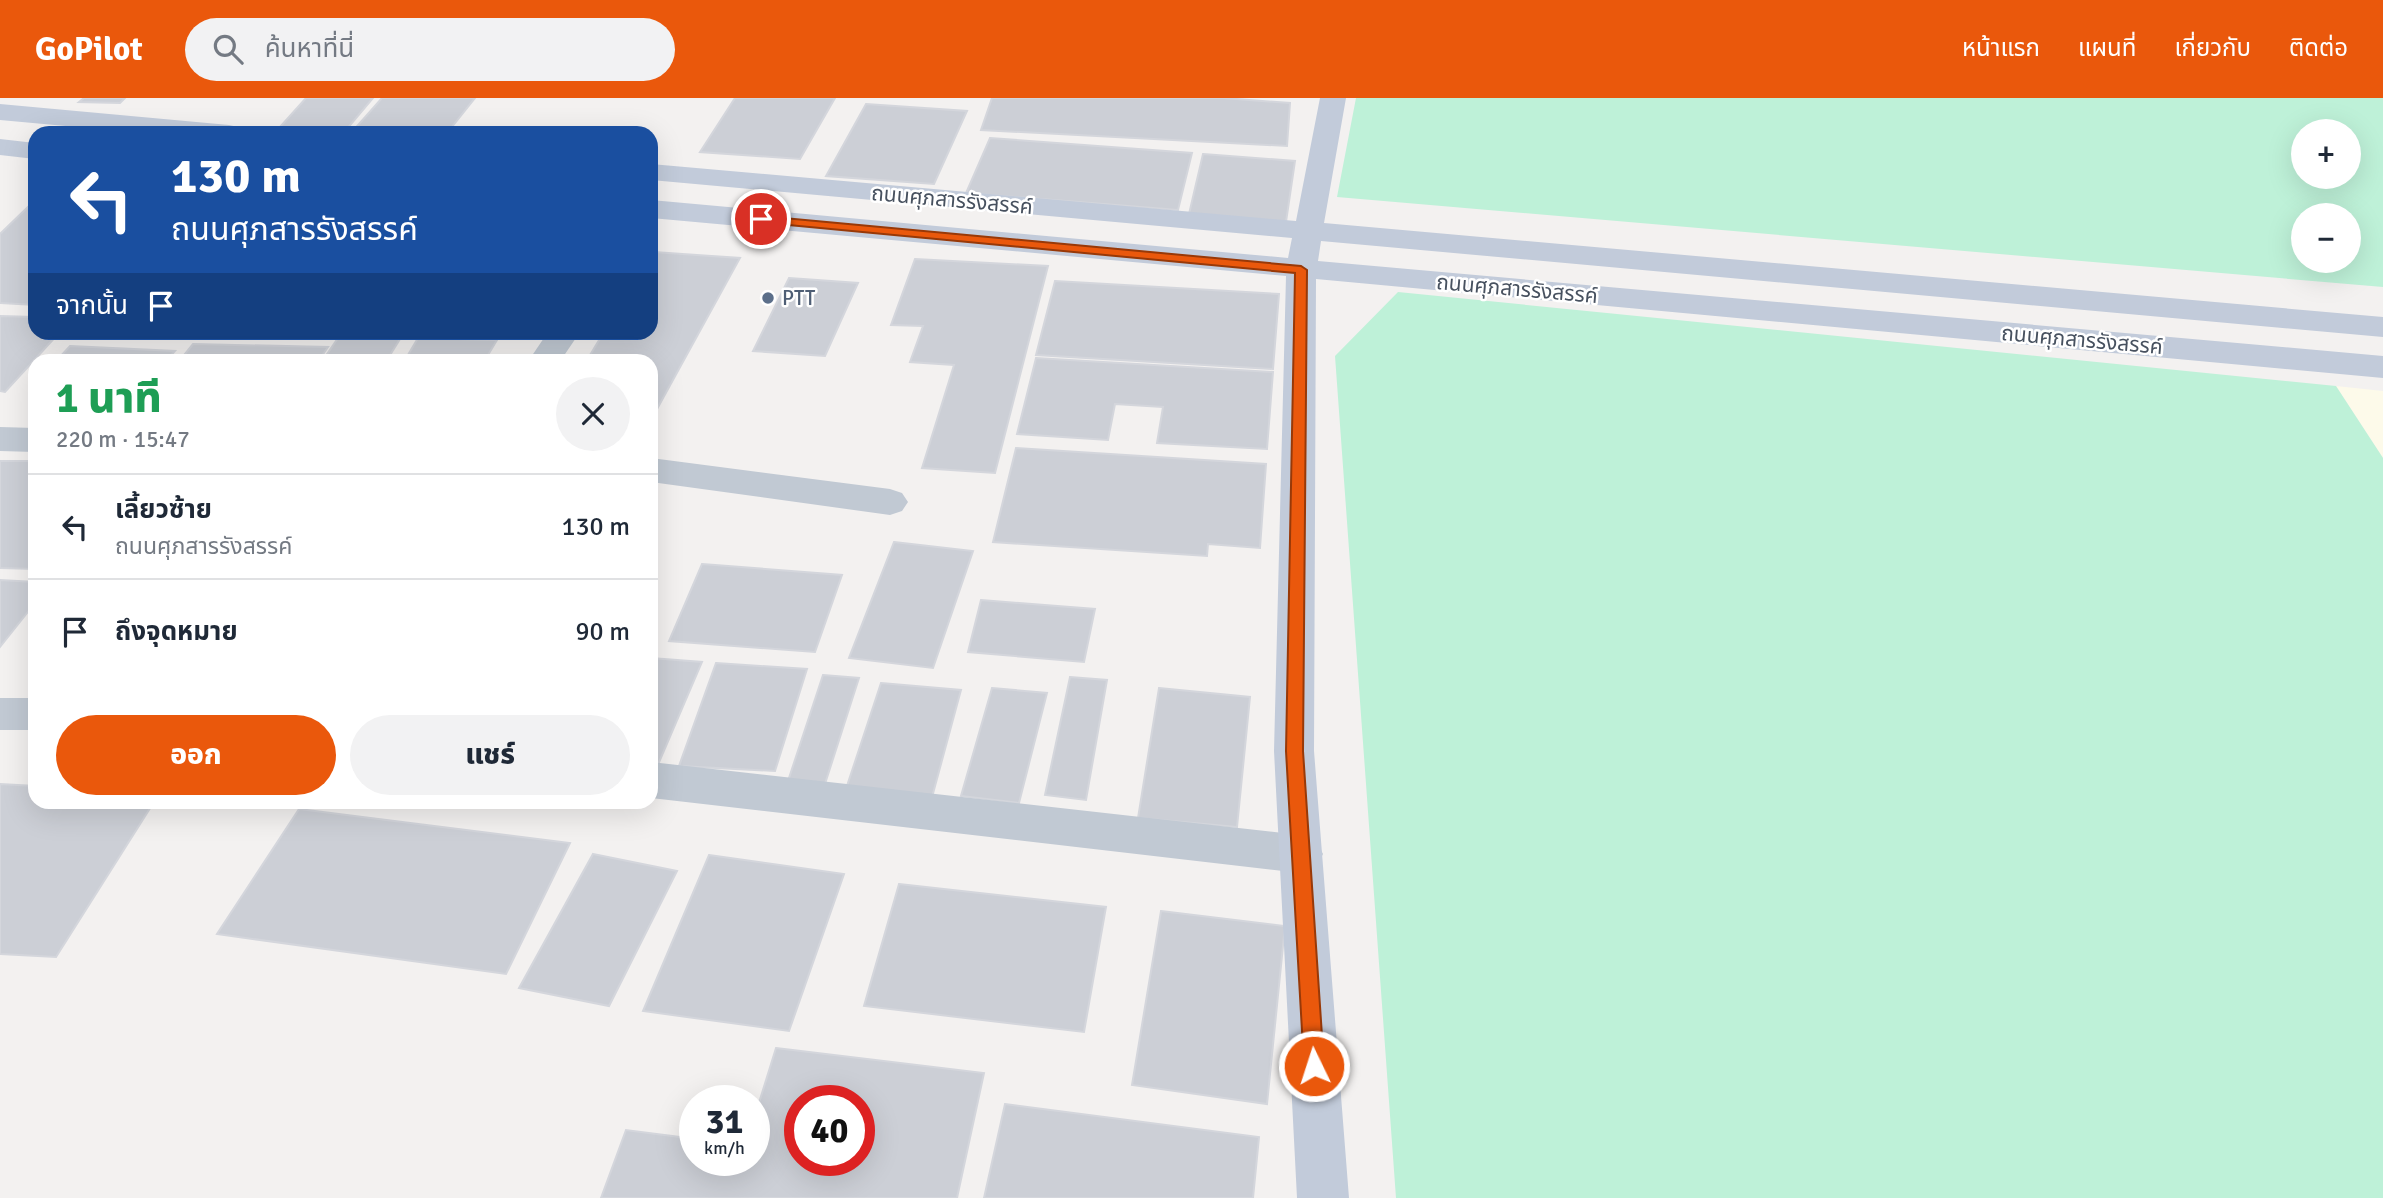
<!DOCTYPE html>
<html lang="th">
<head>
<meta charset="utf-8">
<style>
  body { margin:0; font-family:Signika,"Noto Sans Thai",sans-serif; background:#f2f2f3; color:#1f2937; height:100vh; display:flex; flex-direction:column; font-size:26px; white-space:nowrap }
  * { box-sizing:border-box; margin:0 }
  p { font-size:23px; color:#747a83 }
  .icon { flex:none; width:38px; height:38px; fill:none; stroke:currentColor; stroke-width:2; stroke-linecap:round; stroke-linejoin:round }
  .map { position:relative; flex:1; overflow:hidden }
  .sheet { position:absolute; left:28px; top:256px; width:630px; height:455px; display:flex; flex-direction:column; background:#fff; border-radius:21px; box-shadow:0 7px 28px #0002 }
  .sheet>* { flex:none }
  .hud { position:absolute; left:28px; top:28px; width:630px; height:214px; border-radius:21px; box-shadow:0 7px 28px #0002; background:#1a4fa0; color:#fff; overflow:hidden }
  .fabs { position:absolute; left:2291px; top:21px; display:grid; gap:14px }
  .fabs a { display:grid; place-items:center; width:70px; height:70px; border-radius:50%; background:#fff; box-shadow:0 7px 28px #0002; font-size:35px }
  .speed { position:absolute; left:679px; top:987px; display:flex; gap:14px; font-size:35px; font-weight:700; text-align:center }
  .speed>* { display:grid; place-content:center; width:91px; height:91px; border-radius:50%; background:#fff; box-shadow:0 7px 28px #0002; line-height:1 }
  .speed small { font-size:18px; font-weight:400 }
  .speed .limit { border:10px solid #d22; background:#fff; color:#111 }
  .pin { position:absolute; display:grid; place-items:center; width:60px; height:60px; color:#fff; margin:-30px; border:4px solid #fff; border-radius:50%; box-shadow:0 2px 7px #0007 }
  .me { position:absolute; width:77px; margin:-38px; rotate:356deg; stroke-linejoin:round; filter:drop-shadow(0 0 5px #0008) }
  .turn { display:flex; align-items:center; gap:24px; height:147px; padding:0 28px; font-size:32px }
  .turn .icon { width:91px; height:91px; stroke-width:2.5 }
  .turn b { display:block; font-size:49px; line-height:60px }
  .then { display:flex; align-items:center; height:66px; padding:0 28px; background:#0003; gap:14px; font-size:26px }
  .round { display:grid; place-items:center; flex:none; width:74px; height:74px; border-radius:37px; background:#f2f2f3 }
  .summary { display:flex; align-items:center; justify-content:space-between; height:119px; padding:0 28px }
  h1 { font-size:42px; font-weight:800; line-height:52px; color:#1e9e55 }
  .primary-button { display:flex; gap:14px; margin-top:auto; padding:14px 28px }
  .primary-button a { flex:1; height:80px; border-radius:42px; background:#ea580c; color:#fff; font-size:28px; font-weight:800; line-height:80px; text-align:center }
  .primary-button a+a { background:#f2f2f3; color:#1f2937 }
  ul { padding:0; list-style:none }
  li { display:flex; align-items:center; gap:21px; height:105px; padding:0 28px; border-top:2px solid #e0e1e3 }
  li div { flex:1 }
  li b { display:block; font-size:26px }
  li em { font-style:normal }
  header { display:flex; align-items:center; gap:42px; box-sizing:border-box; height:98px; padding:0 35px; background:#ea580c; color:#fff }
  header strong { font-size:33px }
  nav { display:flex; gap:38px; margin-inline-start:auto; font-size:24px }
  .search { width:490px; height:63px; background:#f2f2f3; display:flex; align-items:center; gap:18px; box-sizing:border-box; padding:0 24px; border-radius:38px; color:#747a83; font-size:26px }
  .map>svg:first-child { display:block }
  .commercial { fill:#fdfaea }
  .green { fill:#bef1d8; fill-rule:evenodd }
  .building { fill:#cccfd6; stroke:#d4d6dc; stroke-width:2; fill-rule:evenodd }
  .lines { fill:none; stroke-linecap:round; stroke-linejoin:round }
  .street { fill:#c1c9d3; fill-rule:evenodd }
  .secondary { fill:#c2cbda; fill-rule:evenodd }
  .route { fill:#ea580c; stroke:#983908; stroke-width:2 }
  .service-dot { fill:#5c6f8a; stroke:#fff; stroke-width:2.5 }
  .labels { text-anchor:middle; stroke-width:5; stroke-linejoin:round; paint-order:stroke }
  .far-street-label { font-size:21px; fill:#47515f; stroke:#fff }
  .far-service-label { font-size:21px; fill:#4e5e75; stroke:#fff; text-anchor:start }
</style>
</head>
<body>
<header>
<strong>GoPilot</strong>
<div class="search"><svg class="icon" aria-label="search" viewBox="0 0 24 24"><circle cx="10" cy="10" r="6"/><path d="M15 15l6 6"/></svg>ค้นหาที่นี่</div>
<nav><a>หน้าแรก</a><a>แผนที่</a><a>เกี่ยวกับ</a><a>ติดต่อ</a></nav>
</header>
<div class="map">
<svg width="2383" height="1100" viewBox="0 0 2383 1100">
  <rect width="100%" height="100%" fill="#f3f1f0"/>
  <path class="commercial" d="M 2336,288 L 2383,293 L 2383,360 Z"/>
  <path class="green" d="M 1356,0 L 2383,0 L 2383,189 L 1337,99 ZM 2303,33 L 2348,33 L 2348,79 L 2303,79 ZM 2303,117 L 2348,117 L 2348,163 L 2303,163 Z
    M 1398,194 L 2336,288 L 2383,360 L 2383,1100 L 1396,1100 L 1335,258 Z"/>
  <path class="building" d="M 84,0 L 125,0 L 120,5 L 79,4 Z
    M 306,0 L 373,0 L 346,32 L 279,30 Z
    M 382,0 L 475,0 L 447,35 L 351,35 Z
    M 735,0 L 835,0 L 800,61 L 700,54 Z
    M 992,0 L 1223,0 L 1290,5 L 1287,48 L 981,32 Z
    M 866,6 L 967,13 L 934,86 L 826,78 Z
    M 990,40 L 1192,55 L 1178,112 L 966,95 Z
    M 1203,56 L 1295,63 L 1286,124 L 1189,116 Z
    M 35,102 L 35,207 L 0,205 L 0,136 Z
    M 654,154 L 740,160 L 651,322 L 651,262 L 587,262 L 604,234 L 651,234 L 651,159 Z
    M 915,161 L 1048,168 L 995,375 L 922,370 L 954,267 L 910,264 L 923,228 L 891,227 Z
    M 789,180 L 858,185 L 825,258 L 753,253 Z
    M 1055,183 L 1279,196 L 1273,271 L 1036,257 Z
    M 0,218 L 35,219 L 35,234 L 60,234 L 5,294 L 0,293 Z
    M 338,240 L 400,241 L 387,262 L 323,262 Z
    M 418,240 L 497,242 L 485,262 L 405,262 Z
    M 193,246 L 328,249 L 319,262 L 180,262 Z
    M 70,248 L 175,253 L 167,262 L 57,262 Z
    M 1036,260 L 1273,274 L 1267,351 L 1157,345 L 1163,309 L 1115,306 L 1108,342 L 1017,336 Z
    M 1016,350 L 1266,366 L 1260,450 L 1208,446 L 1207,458 L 993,444 Z
    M 0,363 L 35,363 L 35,471 L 0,470 Z
    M 894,444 L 973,453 L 933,570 L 849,560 Z
    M 702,466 L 842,477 L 815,554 L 669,543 Z
    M 0,482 L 35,484 L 35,505 L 0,549 Z
    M 981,502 L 1095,511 L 1084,564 L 968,554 Z
    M 651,560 L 702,564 L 657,669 L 651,668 Z
    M 716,565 L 807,571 L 775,673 L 679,668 Z
    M 823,577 L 859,580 L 824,689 L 787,686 Z
    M 1070,579 L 1107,582 L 1086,702 L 1045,697 Z
    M 881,585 L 961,592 L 931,703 L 845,694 Z
    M 992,590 L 1047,595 L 1019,705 L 961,698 Z
    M 1159,590 L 1250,599 L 1237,729 L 1138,720 Z
    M 0,686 L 35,688 L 35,704 L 154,704 L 56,859 L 0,856 Z
    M 299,711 L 570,745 L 506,876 L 217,836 Z
    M 593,756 L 677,773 L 609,908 L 519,890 Z
    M 709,757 L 844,776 L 789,933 L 643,913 Z
    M 899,786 L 1106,809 L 1084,934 L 864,908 Z
    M 1161,813 L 1285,828 L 1267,1006 L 1132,987 Z
    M 776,950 L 984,975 L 957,1100 L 601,1100 L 626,1032 L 695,1041 L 695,1062 L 754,1062 L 754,1021 ZM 800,1003 L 859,1003 L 859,1062 L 800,1062 Z
    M 1005,1006 L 1259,1039 L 1253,1100 L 984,1100 Z"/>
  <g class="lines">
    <path class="street" d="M 548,234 L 580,234 L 561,262 L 529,262 Z
      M 0,329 L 35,330 L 35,354 L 0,353 Z
      M 651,360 L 890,391 L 902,395 L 908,404 L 902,413 L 890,417 L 651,384 Z
      M 0,600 L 35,600 L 35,632 L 0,632 Z
      M 651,664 L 1301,737 L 1316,742 L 1323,756 L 1316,770 L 1301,775 L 651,700 Z"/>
    <path class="secondary" d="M 1320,0 L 1346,0 L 1324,125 L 2383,219 L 2383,239 L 1321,143 L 1318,163 L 2383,258 L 2383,280 L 1316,181 L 1314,653 L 1349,1100 L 1297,1100 L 1274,653 L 1286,178 L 651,120 L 651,102 L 1288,160 L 1292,140 L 651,82 L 651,66 L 1296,123 Z
      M 0,6 L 229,27 L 238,29 L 242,35 L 142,35 L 0,22 Z
      M 0,41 L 35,45 L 35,61 L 0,57 Z"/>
  </g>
  <path class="route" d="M 761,118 L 1301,168 L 1307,172 L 1303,653 L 1324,968 L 1321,975 L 1314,978 L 1307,975 L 1304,968 L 1286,653 L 1295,175 L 757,124 L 757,119 Z"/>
  <circle class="service-dot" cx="768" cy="200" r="7"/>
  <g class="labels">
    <g class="far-street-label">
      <text transform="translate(952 102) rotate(5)" y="7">ถนนศุภสารรังสรรค์</text>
      <text transform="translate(1517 191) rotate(5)" y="7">ถนนศุภสารรังสรรค์</text>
      <text transform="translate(2082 242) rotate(5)" y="7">ถนนศุภสารรังสรรค์</text>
    </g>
    <g class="far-service-label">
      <text x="782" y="207">PTT</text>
    </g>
  </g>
</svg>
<div class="fabs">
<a>+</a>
<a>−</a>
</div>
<div class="speed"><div>31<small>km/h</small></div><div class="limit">40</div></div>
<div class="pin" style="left:761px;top:121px;background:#d93025"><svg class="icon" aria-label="arrive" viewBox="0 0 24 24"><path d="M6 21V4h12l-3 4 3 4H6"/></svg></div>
<svg class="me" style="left:1314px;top:968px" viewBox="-20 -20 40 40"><circle r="17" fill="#ea580c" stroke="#fff" stroke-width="3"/><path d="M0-11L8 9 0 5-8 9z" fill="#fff"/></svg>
<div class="hud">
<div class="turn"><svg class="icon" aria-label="left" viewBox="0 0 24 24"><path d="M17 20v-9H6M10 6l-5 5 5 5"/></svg><div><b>130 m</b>ถนนศุภสารรังสรรค์</div></div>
<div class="then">จากนั้น<svg class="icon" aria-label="arrive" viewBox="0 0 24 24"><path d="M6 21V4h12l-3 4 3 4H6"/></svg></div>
</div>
<section class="sheet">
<div class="summary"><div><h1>1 นาที</h1><p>220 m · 15:47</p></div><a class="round"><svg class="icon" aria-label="close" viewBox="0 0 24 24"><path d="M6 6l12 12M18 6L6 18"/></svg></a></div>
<ul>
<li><svg class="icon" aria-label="left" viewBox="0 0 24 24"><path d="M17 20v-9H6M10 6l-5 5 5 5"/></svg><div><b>เลี้ยวซ้าย</b><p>ถนนศุภสารรังสรรค์</p></div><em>130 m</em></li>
<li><svg class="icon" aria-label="arrive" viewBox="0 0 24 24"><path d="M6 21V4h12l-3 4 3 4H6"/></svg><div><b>ถึงจุดหมาย</b></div><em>90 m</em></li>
</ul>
<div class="primary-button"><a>ออก</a><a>แชร์</a></div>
</section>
</div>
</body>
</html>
